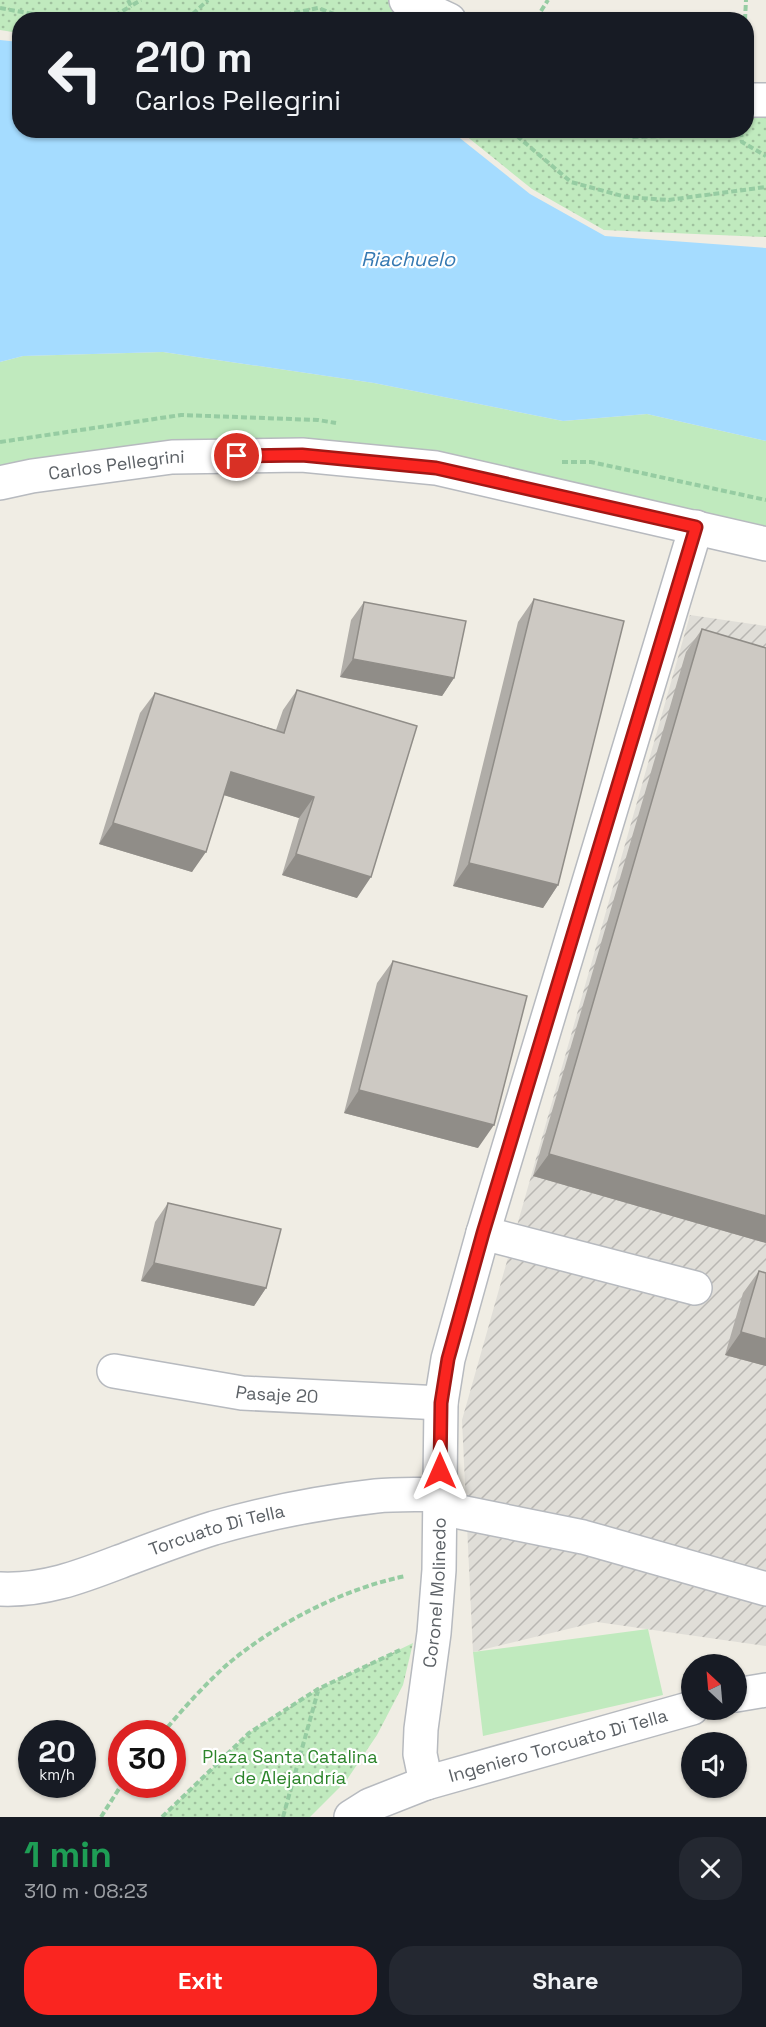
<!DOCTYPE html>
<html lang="en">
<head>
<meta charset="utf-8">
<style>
  body { margin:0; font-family:"Space Grotesk",sans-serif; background:#242831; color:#f1f3f6; height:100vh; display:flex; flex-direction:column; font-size:22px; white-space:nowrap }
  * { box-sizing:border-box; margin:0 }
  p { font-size:20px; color:#9ea1a6 }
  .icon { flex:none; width:33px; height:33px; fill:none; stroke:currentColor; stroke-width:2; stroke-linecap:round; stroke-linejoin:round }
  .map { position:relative; height:1817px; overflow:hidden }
  .side { display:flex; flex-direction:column; background:#171b24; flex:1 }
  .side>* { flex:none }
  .top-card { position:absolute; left:12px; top:12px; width:742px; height:126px; border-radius:24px; box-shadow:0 2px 4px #0004; background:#171b24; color:#f1f3f6; overflow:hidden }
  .needle { width:39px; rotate:334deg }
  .buttons { position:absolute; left:681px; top:1654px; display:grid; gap:12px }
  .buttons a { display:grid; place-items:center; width:66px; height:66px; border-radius:50%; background:#171b24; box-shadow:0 2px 4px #0004; font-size:30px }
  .speed { position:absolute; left:18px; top:1720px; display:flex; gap:12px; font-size:30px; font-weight:700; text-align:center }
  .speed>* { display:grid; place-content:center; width:78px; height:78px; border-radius:50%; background:#171b24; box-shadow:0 2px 4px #0004; line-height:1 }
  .speed small { font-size:15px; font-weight:400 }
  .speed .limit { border:9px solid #d22; background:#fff; color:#111 }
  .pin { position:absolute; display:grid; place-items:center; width:51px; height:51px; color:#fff; margin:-26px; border:3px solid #fff; border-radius:50%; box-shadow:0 2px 6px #0007 }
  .me { position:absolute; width:66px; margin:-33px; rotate:0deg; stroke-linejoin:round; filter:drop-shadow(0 0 4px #0008) }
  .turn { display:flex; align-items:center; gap:21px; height:126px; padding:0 24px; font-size:27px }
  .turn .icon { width:78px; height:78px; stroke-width:2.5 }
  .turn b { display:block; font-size:42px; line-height:51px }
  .round { display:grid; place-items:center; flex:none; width:63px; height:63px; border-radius:24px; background:#242831 }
  .headline { display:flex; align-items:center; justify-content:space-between; height:102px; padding:0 24px }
  h1 { font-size:36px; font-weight:600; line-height:45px; color:#1e9e55 }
  .primary-button { display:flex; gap:12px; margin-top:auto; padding:12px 24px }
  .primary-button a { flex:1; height:69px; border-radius:24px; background:#fa2520; color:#fff; font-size:24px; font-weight:600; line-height:69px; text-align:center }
  .primary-button a+a { background:#242831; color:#f1f3f6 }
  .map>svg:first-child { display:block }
  .industrial { fill:url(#industrial-furrows) }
  .green { fill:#c0eabe }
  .park { fill:url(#park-dots) }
  .water { fill:#a5dcff }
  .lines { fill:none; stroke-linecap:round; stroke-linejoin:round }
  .minor-casing { stroke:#b7babf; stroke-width:36 }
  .path { stroke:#96cca2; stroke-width:4; stroke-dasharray:6 3; stroke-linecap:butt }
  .minor { stroke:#fff; stroke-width:33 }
  .wall { fill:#b0ada8 }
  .shaded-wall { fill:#908d88 }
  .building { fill:#cdc9c3; stroke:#908d88; stroke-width:1.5 }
  .route-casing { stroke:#a21815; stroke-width:15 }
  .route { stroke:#fa2520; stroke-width:10 }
  .labels { text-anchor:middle; stroke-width:4.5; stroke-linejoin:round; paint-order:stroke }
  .street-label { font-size:18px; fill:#5c6166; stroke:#fff }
  .park-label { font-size:18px; fill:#2d852c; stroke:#fff }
  .water-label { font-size:20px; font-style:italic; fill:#3579b2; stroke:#fff }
</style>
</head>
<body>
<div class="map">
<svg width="766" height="1817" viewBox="0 0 766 1817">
  <defs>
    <pattern id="industrial-furrows" width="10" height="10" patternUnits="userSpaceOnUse" patternTransform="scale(1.5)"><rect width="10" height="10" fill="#e0ded8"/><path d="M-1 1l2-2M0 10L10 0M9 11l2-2" fill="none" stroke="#b9b7b3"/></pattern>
    <pattern id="park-dots" width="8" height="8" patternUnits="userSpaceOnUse" patternTransform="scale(1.5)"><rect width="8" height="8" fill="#c0eabe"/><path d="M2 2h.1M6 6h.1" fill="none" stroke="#9fc19e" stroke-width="1.8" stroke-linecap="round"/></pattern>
  </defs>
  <rect width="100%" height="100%" fill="#f0ede4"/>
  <path class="industrial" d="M 690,615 L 766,626 L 766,1646 L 597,1622 L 473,1652 L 462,1420 Z"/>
  <path class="green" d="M 163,352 L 374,383 L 563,421 L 647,414 L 766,441 L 766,534 L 434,459 L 0,474 L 0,362 L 23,356 Z
    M 648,1629 L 663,1695 L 483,1736 L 473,1652 Z"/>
  <path class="park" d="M 0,0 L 390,0 L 427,19 L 20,20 L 19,33 L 0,30 Z
    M 747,111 L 766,111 L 766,237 L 604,230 L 532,189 L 460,131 L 747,130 Z
    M 413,1643 L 403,1685 L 377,1735 L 346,1781 L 310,1817 L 162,1817 L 249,1733 L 318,1689 Z"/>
  <path class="water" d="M 0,40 L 19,42 L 20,130 L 451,131 L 530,194 L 605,236 L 766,248 L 766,441 L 647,414 L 563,421 L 374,383 L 163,352 L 23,356 L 0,362 Z"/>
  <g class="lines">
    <defs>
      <g id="minor">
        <path d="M 406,0 L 449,20"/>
        <path d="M 747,100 L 766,100"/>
        <path id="s1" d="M 0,483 L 32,476 L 172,457 L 302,455 L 436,468 L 766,544"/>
        <path d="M 483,1233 L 695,1288"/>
        <path id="s2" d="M 114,1371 L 242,1393 L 441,1403"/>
        <path d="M 440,1508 L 583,1537 L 766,1589"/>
        <path id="s3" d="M 0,1589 C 43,1591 80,1577 119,1562 C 151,1550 182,1538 214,1528 C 267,1513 322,1502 376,1496 C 397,1494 419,1495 440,1494"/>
        <path d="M 736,1695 L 766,1690"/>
        <path id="s4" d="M 426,1783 L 420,1754 L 421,1729 L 434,1633 L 439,1570 L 441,1403 L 448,1359 L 483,1233 L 696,527"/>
        <path id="s5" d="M 351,1817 L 370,1805 L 426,1783 L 692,1708"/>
      </g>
    </defs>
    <use href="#minor" class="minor-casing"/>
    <path class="path" d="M 128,0 L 131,6 L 141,0
      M 0,8 L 66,20
      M 541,11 L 548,0
      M 107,20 L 131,6
      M 186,20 L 208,0
      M 259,20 L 318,8 L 350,20
      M 745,20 L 746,0
      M 510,130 L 571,182 L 626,197 L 668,200 L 766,187
      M 616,130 L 631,137 L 705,135 L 714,130
      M 741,131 L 742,142 L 766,156
      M 0,442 L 181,415 L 318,420 L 336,423
      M 562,462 L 591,462 L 766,500
      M 162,1734 C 180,1712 207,1682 229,1663 C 277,1623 345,1588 406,1576
      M 101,1817 L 122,1784
      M 162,1817 L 249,1733 L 318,1689 L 400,1650
      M 283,1817 L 318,1691"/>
    <use href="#minor" class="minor"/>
  </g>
  <path class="wall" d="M 534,599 L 558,885 L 543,908 L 453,886 L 518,622 Z
    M 364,602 L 454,678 L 442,696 L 340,677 L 351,620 Z
    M 702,629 L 766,1243 L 533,1176 L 686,652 Z
    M 297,690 L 357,898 L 282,875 L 299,818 L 224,795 L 192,872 L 99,844 L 140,713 L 155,693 L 276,730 L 283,710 Z
    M 393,961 L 478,1148 L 344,1113 L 377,983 Z
    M 168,1203 L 266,1288 L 254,1306 L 141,1281 L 155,1222 Z
    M 759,1271 L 766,1273 L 766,1366 L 725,1355 L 743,1293 Z"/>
  <path class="shaded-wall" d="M 353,659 L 454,678 L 442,696 L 340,677 Z
    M 231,772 L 314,797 L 299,818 L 217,793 Z
    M 113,823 L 206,852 L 192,872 L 99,844 Z
    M 296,854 L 371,877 L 357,898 L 282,875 Z
    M 469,863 L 558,885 L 543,908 L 453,886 Z
    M 359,1090 L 494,1125 L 478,1148 L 344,1113 Z
    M 549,1154 L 766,1216 L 766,1243 L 533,1176 Z
    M 154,1263 L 266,1288 L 254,1306 L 141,1281 Z
    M 741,1332 L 766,1339 L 766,1366 L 725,1355 Z"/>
  <path class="building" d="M 534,599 L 624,621 L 558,885 L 469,863 Z
    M 364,602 L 466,621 L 454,678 L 353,659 Z
    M 702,629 L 766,648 L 766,1216 L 549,1154 Z
    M 297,690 L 417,726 L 371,877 L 296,854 L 314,797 L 231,772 L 206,852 L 113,823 L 155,693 L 284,733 Z
    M 393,961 L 527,996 L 494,1125 L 359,1090 Z
    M 168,1203 L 281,1229 L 266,1288 L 154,1263 Z
    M 759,1271 L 766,1273 L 766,1339 L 741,1332 Z"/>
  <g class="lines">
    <defs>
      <path id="route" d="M 237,456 L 302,455 L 436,468 L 696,527 L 483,1233 L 448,1359 L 441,1403 L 440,1471"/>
    </defs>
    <use href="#route" class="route-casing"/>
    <use href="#route" class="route"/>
  </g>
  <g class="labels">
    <g class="street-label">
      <text dy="6" stroke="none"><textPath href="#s1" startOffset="118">Carlos Pellegrini</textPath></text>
      <text dy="6" stroke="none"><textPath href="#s2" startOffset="165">Pasaje 20</textPath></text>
      <text dy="6" stroke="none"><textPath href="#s3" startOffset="226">Torcuato Di Tella</textPath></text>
      <text dy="6" stroke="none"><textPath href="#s4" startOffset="192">Coronel Molinedo</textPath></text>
      <text dy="6" stroke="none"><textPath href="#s5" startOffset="220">Ingeniero Torcuato Di Tella</textPath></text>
    </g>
    <g class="park-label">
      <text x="290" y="1763">Plaza Santa Catalina<tspan x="290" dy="21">de Alejandría</tspan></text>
    </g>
    <g class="water-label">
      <text x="408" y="266">Riachuelo</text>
    </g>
  </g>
</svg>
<div class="buttons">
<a><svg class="needle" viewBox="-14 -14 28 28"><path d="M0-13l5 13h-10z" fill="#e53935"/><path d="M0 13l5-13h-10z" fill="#9ea1a6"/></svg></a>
<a><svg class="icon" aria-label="sound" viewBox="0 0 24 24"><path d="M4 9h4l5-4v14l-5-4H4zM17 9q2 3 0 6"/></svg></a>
</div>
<div class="speed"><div>20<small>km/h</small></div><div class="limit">30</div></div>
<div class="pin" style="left:237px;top:456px;background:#d93025"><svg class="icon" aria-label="arrive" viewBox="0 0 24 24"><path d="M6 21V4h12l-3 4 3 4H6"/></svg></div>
<svg class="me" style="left:440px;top:1471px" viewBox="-20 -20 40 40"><path d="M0-17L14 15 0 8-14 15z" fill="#fa2520" stroke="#fff" stroke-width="4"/></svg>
<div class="top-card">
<div class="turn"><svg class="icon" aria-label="left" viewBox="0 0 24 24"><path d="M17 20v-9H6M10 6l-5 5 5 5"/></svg><div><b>210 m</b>Carlos Pellegrini</div></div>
</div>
</div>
<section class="side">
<div class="headline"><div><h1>1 min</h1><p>310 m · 08:23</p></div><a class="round"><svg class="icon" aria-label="close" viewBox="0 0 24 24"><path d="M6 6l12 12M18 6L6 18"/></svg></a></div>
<div class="primary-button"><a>Exit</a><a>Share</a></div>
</section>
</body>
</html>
